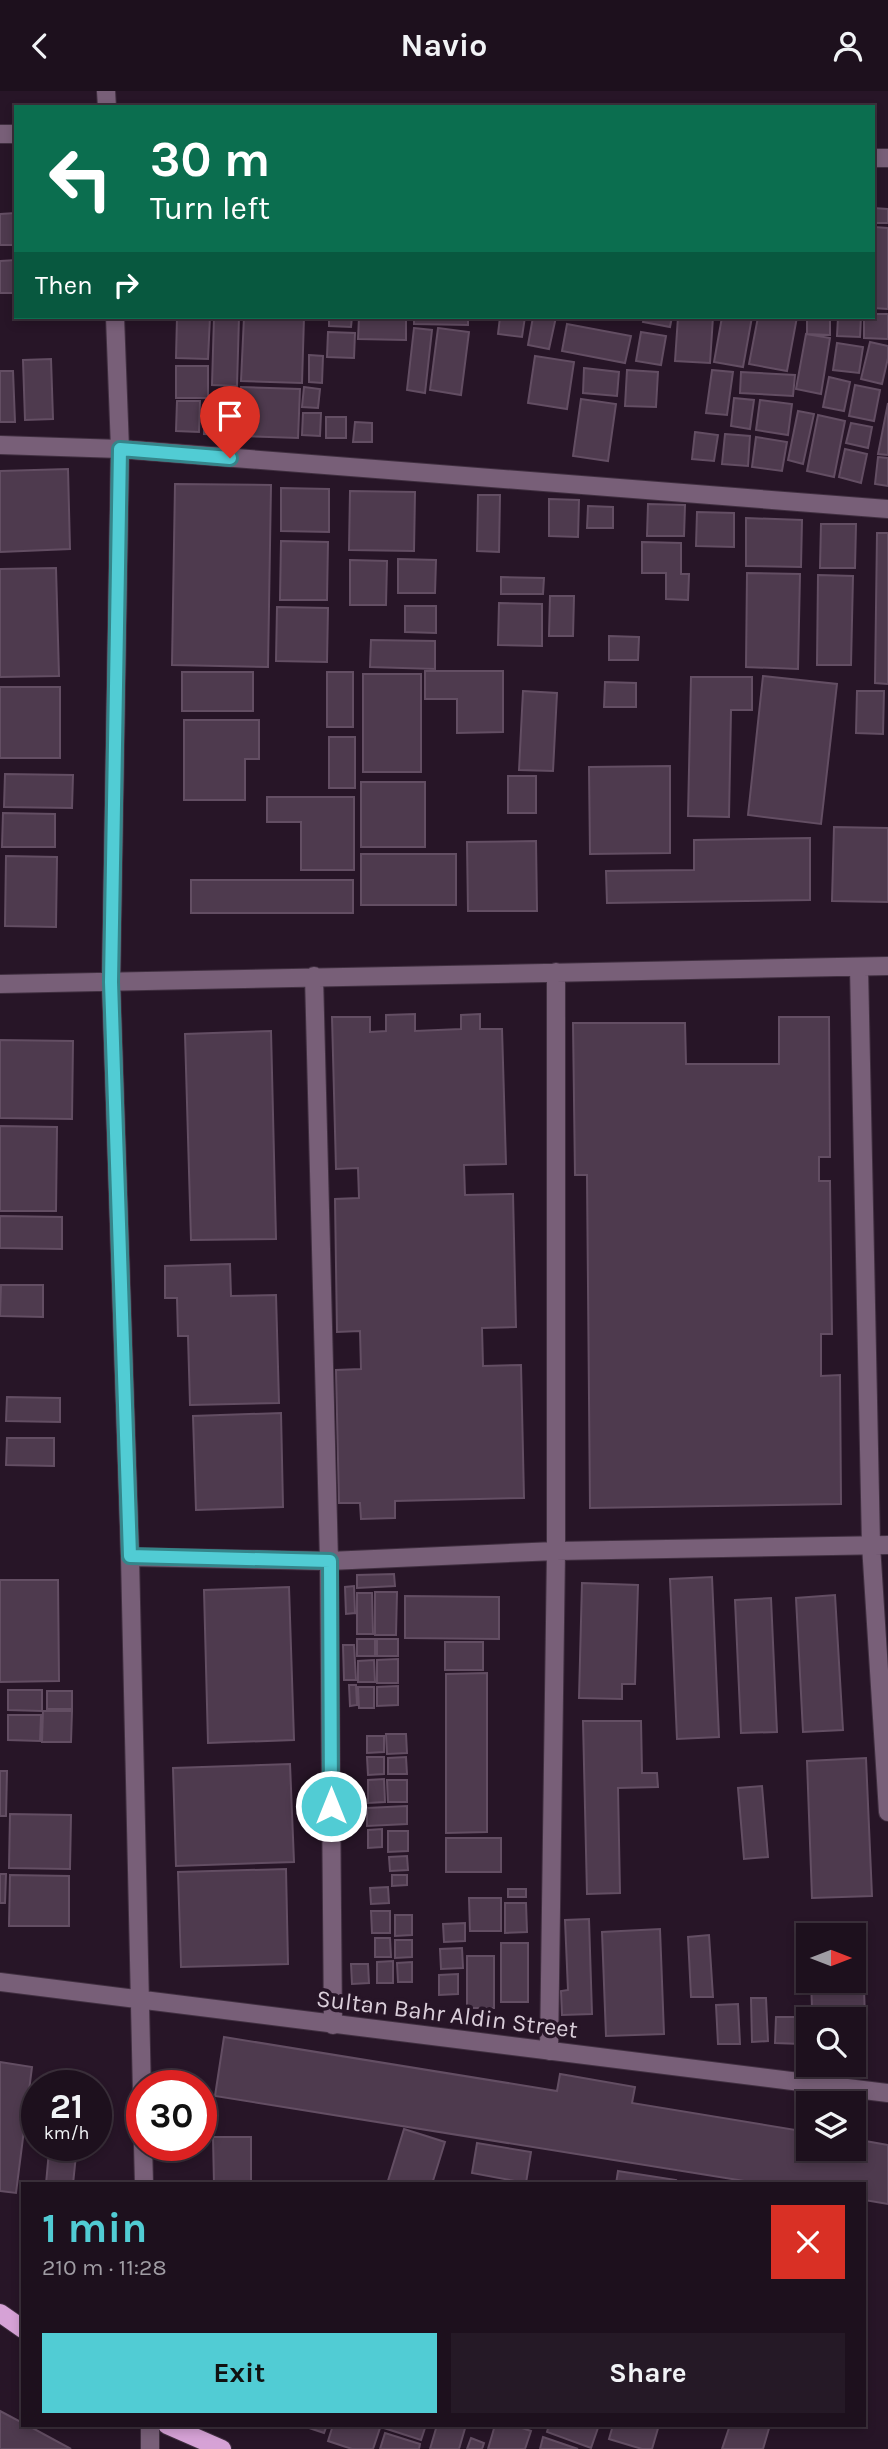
<!DOCTYPE html>
<html lang="en">
<head>
<meta charset="utf-8">
<style>
  body { margin:0; font-family:Karla,sans-serif; background:#251926; color:#f1f3f6; height:100vh; display:flex; flex-direction:column; font-size:26px; white-space:nowrap }
  * { box-sizing:border-box; margin:0 }
  p { font-size:23px; color:#a09da4 }
  .icon { flex:none; width:38px; height:38px; fill:none; stroke:currentColor; stroke-width:2; stroke-linecap:round; stroke-linejoin:round }
  .map { position:relative; flex:1; overflow:hidden }
  .side { position:absolute; left:21px; top:2091px; width:845px; height:245px; display:flex; flex-direction:column; background:#1d101d; border-radius:0px; box-shadow:0 4px 10px #0003,0 0 0 2px #3b303b }
  .side>* { flex:none }
  .top-card { position:absolute; left:14px; top:14px; width:861px; height:214px; border-radius:0px; box-shadow:0 4px 10px #0003,0 0 0 2px #3b303b; background:#0b6e4f; color:#fff; overflow:hidden }
  .needle { width:46px; rotate:90deg }
  .controls { position:absolute; left:796px; top:1832px; display:grid; gap:14px }
  .controls a { display:grid; place-items:center; width:70px; height:70px; border-radius:0px; background:#1d101d; box-shadow:0 4px 10px #0003,0 0 0 2px #3b303b; font-size:35px }
  .speed { position:absolute; left:21px; top:1979px; display:flex; gap:14px; font-size:35px; font-weight:700; text-align:center }
  .speed>* { display:grid; place-content:center; width:91px; height:91px; border-radius:50%; background:#1d101d; box-shadow:0 4px 10px #0003,0 0 0 2px #3b303b; line-height:1 }
  .speed small { font-size:18px; font-weight:400 }
  .speed .limit { border:10px solid #d22; background:#fff; color:#111 }
  .pin { position:absolute; display:grid; place-items:center; width:60px; height:60px; color:#fff; margin:-72px -30px; border-radius:50% 50% 50% 0; rotate:-45deg; box-shadow:0 0 7px #0007 }
  .pin .icon { rotate:45deg }
  .me { position:absolute; width:77px; margin:-38px; rotate:0deg; stroke-linejoin:round; filter:drop-shadow(0 0 5px #0008) }
  .turn { display:flex; align-items:center; gap:24px; height:147px; padding:0 21px; font-size:32px }
  .turn .icon { width:91px; height:91px; stroke-width:2.5 }
  .turn b { display:block; font-size:49px; line-height:60px }
  .then { display:flex; align-items:center; height:66px; padding:0 21px; background:#0003; gap:14px; font-size:26px }
  .round { display:grid; place-items:center; flex:none; width:74px; height:74px; border-radius:0px; background:#251926 }
  .head { display:flex; align-items:center; justify-content:space-between; height:119px; padding:0 21px }
  h1 { font-size:42px; font-weight:700; line-height:52px; color:#51ccd4 }
  .primary-button { display:flex; gap:14px; margin-top:auto; padding:14px 21px }
  .primary-button a { flex:1; height:80px; border-radius:0px; background:#51ccd4; color:#111; font-size:28px; font-weight:700; line-height:80px; text-align:center }
  .primary-button a+a { background:#251926; color:#f1f3f6 }
  header { display:flex; justify-content:space-between; align-items:center; height:91px; padding:0 21px; background:#1d101d; font-size:32px; font-weight:700 }
  .map>svg:first-child { display:block }
  .building { fill:#4e3a4e; stroke:#634e63; stroke-width:2 }
  .lines { fill:none; stroke-linecap:round; stroke-linejoin:round }
  .minor-casing { stroke:#402f40; stroke-width:20 }
  .major-casing { stroke:#402f40; stroke-width:20 }
  .minor { stroke:#785f78; stroke-width:18 }
  .major { stroke:#d6a2d6; stroke-width:18 }
  .route-casing { stroke:#35858a; stroke-width:18 }
  .route { stroke:#51ccd4; stroke-width:12 }
  .labels { text-anchor:middle; stroke-width:7; stroke-linejoin:round; paint-order:stroke }
  .street-label { font-size:24px; fill:#daceda; stroke:#271527 }
</style>
</head>
<body>
<header><svg class="icon" aria-label="back" viewBox="0 0 24 24"><path d="M15 5l-7 7 7 7"/></svg>Navio<svg class="icon" aria-label="person" viewBox="0 0 24 24"><circle cx="12" cy="8" r="4"/><path d="M4 21q1-7 8-7t8 7"/></svg></header>
<div class="map">
<svg width="888" height="2358" viewBox="0 0 888 2358">
  <rect width="100%" height="100%" fill="#271527"/>
  <path class="building" d="M 873,117 L 888,118 L 888,132 L 873,132 Z
    M 15,122 L 16,154 L 0,154 L 0,123 Z
    M 874,136 L 888,137 L 888,218 L 873,217 Z
    M 16,169 L 16,202 L 0,202 L 0,170 Z
    M 873,223 L 888,223 L 888,248 L 864,247 L 864,226 L 873,226 Z
    M 177,226 L 210,226 L 208,268 L 176,267 Z
    M 214,226 L 239,226 L 237,295 L 212,294 Z
    M 244,226 L 304,226 L 302,292 L 241,290 Z
    M 329,226 L 352,226 L 351,236 L 329,235 Z
    M 359,226 L 406,226 L 406,249 L 358,248 Z
    M 414,226 L 468,226 L 468,234 L 414,233 Z
    M 500,226 L 525,226 L 522,246 L 498,243 Z
    M 533,226 L 556,226 L 549,258 L 528,254 Z
    M 644,226 L 672,226 L 670,236 L 643,231 Z
    M 678,226 L 713,226 L 710,272 L 675,270 Z
    M 722,226 L 752,226 L 743,276 L 714,271 Z
    M 758,226 L 797,226 L 787,280 L 749,273 Z
    M 807,226 L 830,226 L 830,244 L 807,243 Z
    M 838,226 L 861,226 L 860,246 L 837,245 Z
    M 567,233 L 631,245 L 625,272 L 562,260 Z
    M 414,237 L 432,239 L 425,302 L 407,299 Z
    M 438,237 L 469,241 L 461,304 L 430,299 Z
    M 328,241 L 355,242 L 354,267 L 327,266 Z
    M 641,241 L 666,245 L 661,274 L 636,270 Z
    M 806,243 L 830,247 L 821,303 L 796,298 Z
    M 870,251 L 888,255 L 888,267 L 882,293 L 861,288 Z
    M 837,252 L 863,256 L 859,282 L 833,279 Z
    M 309,264 L 323,265 L 322,292 L 309,291 Z
    M 535,265 L 574,271 L 567,318 L 528,312 Z
    M 51,268 L 53,328 L 25,329 L 23,269 Z
    M 176,275 L 208,275 L 208,307 L 176,307 Z
    M 584,277 L 619,281 L 617,305 L 583,302 Z
    M 627,279 L 658,281 L 656,316 L 625,315 Z
    M 712,279 L 733,281 L 727,324 L 706,322 Z
    M 0,280 L 13,280 L 15,331 L 0,331 Z
    M 741,281 L 795,284 L 793,305 L 740,302 Z
    M 829,286 L 850,291 L 844,320 L 823,316 Z
    M 855,294 L 880,299 L 874,330 L 849,325 Z
    M 241,296 L 300,298 L 298,347 L 240,345 Z
    M 304,296 L 320,298 L 318,317 L 302,316 Z
    M 734,307 L 754,309 L 750,338 L 731,335 Z
    M 581,308 L 616,313 L 608,370 L 573,365 Z
    M 760,309 L 792,313 L 788,344 L 756,339 Z
    M 177,310 L 200,310 L 199,341 L 176,340 Z
    M 205,311 L 223,312 L 221,344 L 204,343 Z
    M 888,312 L 888,364 L 878,363 Z
    M 798,320 L 814,323 L 803,373 L 788,369 Z
    M 303,322 L 321,322 L 320,345 L 302,344 Z
    M 818,324 L 845,330 L 834,386 L 807,380 Z
    M 326,326 L 346,326 L 346,347 L 326,347 Z
    M 355,331 L 372,332 L 372,351 L 353,351 Z
    M 851,332 L 872,336 L 868,357 L 846,352 Z
    M 695,341 L 718,344 L 714,370 L 692,368 Z
    M 725,343 L 750,345 L 748,375 L 722,373 Z
    M 756,346 L 787,351 L 782,380 L 752,376 Z
    M 845,358 L 867,363 L 861,392 L 839,386 Z
    M 878,366 L 888,367 L 888,395 L 875,393 Z
    M 68,378 L 70,458 L 0,461 L 0,380 Z
    M 175,393 L 271,394 L 268,576 L 172,574 Z
    M 281,397 L 329,398 L 329,441 L 281,440 Z
    M 350,400 L 415,401 L 414,460 L 349,459 Z
    M 478,404 L 500,404 L 499,461 L 477,460 Z
    M 549,408 L 579,409 L 578,446 L 549,445 Z
    M 648,413 L 685,414 L 684,445 L 647,445 Z
    M 588,415 L 613,416 L 613,437 L 587,437 Z
    M 697,421 L 734,422 L 734,456 L 696,455 Z
    M 746,427 L 802,429 L 801,476 L 746,475 Z
    M 821,433 L 856,433 L 855,477 L 820,477 Z
    M 877,442 L 888,442 L 888,593 L 875,592 Z
    M 281,450 L 328,451 L 327,509 L 280,509 Z
    M 642,451 L 681,452 L 681,483 L 689,483 L 688,509 L 666,508 L 666,482 L 642,482 Z
    M 398,468 L 436,469 L 435,502 L 398,502 Z
    M 350,469 L 387,470 L 386,514 L 350,514 Z
    M 56,477 L 59,585 L 0,586 L 0,478 Z
    M 747,482 L 800,483 L 798,578 L 746,576 Z
    M 818,484 L 853,485 L 851,574 L 817,574 Z
    M 501,486 L 544,487 L 543,503 L 501,503 Z
    M 550,505 L 574,505 L 573,545 L 549,545 Z
    M 499,512 L 542,513 L 542,555 L 498,554 Z
    M 405,515 L 436,515 L 436,542 L 405,541 Z
    M 277,516 L 328,517 L 327,571 L 276,570 Z
    M 609,545 L 639,546 L 638,569 L 609,569 Z
    M 371,549 L 435,550 L 435,578 L 370,576 Z
    M 425,580 L 503,580 L 503,641 L 457,642 L 457,608 L 425,608 Z
    M 182,581 L 253,581 L 253,620 L 182,620 Z
    M 327,581 L 353,581 L 353,636 L 327,636 Z
    M 363,583 L 421,583 L 421,681 L 363,681 Z
    M 763,585 L 837,593 L 821,733 L 748,724 Z
    M 691,586 L 752,586 L 752,619 L 731,619 L 729,726 L 688,725 Z
    M 605,591 L 636,592 L 636,616 L 604,616 Z
    M 0,596 L 60,596 L 60,667 L 0,667 Z
    M 523,600 L 557,602 L 553,680 L 519,679 Z
    M 857,600 L 884,600 L 883,643 L 856,642 Z
    M 184,629 L 259,629 L 259,668 L 245,668 L 245,709 L 184,709 Z
    M 329,646 L 355,646 L 355,697 L 329,697 Z
    M 670,675 L 670,762 L 590,763 L 589,676 Z
    M 5,683 L 73,684 L 72,717 L 4,716 Z
    M 508,685 L 536,685 L 536,722 L 508,722 Z
    M 361,691 L 425,691 L 425,756 L 361,756 Z
    M 267,706 L 354,706 L 354,779 L 301,779 L 301,731 L 267,731 Z
    M 3,722 L 55,723 L 55,756 L 2,756 Z
    M 834,736 L 888,737 L 888,811 L 832,810 Z
    M 810,747 L 810,809 L 607,812 L 606,780 L 694,779 L 694,749 Z
    M 536,750 L 537,820 L 468,820 L 467,751 Z
    M 361,763 L 456,763 L 456,814 L 361,814 Z
    M 6,765 L 57,766 L 56,836 L 5,835 Z
    M 191,789 L 353,789 L 353,822 L 191,822 Z
    M 415,923 L 415,940 L 461,938 L 461,924 L 480,923 L 480,938 L 502,938 L 506,1073 L 464,1074 L 465,1104 L 513,1103 L 516,1236 L 482,1237 L 483,1275 L 521,1274 L 524,1407 L 395,1410 L 395,1427 L 361,1428 L 360,1412 L 339,1412 L 336,1279 L 361,1278 L 360,1240 L 337,1241 L 335,1108 L 359,1107 L 358,1077 L 336,1078 L 332,926 L 370,926 L 370,941 L 386,940 L 386,924 Z
    M 779,926 L 829,926 L 830,1066 L 819,1066 L 819,1090 L 830,1090 L 832,1243 L 821,1243 L 821,1285 L 840,1284 L 841,1413 L 590,1417 L 587,1084 L 575,1084 L 573,932 L 685,932 L 686,973 L 779,973 Z
    M 271,940 L 276,1148 L 191,1149 L 185,943 Z
    M 0,949 L 73,950 L 72,1028 L 0,1027 Z
    M 0,1035 L 57,1036 L 56,1120 L 0,1120 Z
    M 0,1125 L 62,1126 L 62,1158 L 0,1157 Z
    M 230,1173 L 231,1205 L 276,1204 L 279,1312 L 190,1314 L 188,1245 L 178,1245 L 177,1207 L 165,1207 L 165,1175 Z
    M 1,1194 L 43,1194 L 43,1226 L 0,1225 Z
    M 7,1306 L 60,1307 L 60,1331 L 6,1330 Z
    M 281,1322 L 283,1416 L 196,1419 L 193,1325 Z
    M 7,1347 L 54,1347 L 54,1375 L 6,1374 Z
    M 394,1483 L 395,1495 L 357,1497 L 357,1484 Z
    M 712,1486 L 719,1646 L 677,1648 L 670,1488 Z
    M 0,1489 L 58,1489 L 59,1590 L 0,1591 Z
    M 582,1492 L 638,1494 L 635,1593 L 622,1593 L 622,1608 L 579,1607 Z
    M 354,1495 L 355,1522 L 346,1523 L 345,1496 Z
    M 289,1496 L 294,1649 L 208,1652 L 204,1499 Z
    M 375,1501 L 397,1501 L 396,1544 L 375,1544 Z
    M 357,1502 L 372,1502 L 373,1543 L 357,1543 Z
    M 835,1504 L 843,1639 L 803,1641 L 796,1507 Z
    M 405,1505 L 499,1506 L 499,1548 L 405,1547 Z
    M 771,1507 L 777,1641 L 741,1642 L 735,1509 Z
    M 357,1548 L 375,1548 L 375,1565 L 357,1565 Z
    M 377,1548 L 398,1548 L 398,1565 L 377,1565 Z
    M 445,1551 L 483,1551 L 483,1579 L 445,1579 Z
    M 343,1554 L 354,1554 L 356,1589 L 344,1589 Z
    M 398,1568 L 398,1592 L 377,1592 L 377,1569 Z
    M 374,1569 L 375,1591 L 358,1591 L 358,1570 Z
    M 487,1582 L 487,1741 L 446,1742 L 446,1583 Z
    M 349,1594 L 356,1594 L 357,1614 L 350,1615 Z
    M 398,1595 L 398,1614 L 377,1615 L 377,1596 Z
    M 358,1596 L 374,1596 L 374,1617 L 359,1617 Z
    M 8,1599 L 42,1599 L 42,1620 L 8,1619 Z
    M 47,1600 L 72,1600 L 72,1618 L 47,1618 Z
    M 43,1620 L 72,1620 L 71,1651 L 42,1651 Z
    M 8,1624 L 41,1624 L 40,1650 L 8,1649 Z
    M 583,1630 L 641,1630 L 642,1682 L 657,1682 L 658,1696 L 618,1697 L 620,1802 L 587,1803 Z
    M 386,1643 L 406,1643 L 407,1662 L 387,1663 Z
    M 367,1645 L 384,1645 L 384,1661 L 367,1662 Z
    M 367,1666 L 384,1666 L 384,1683 L 368,1684 Z
    M 406,1666 L 407,1683 L 388,1683 L 388,1667 Z
    M 866,1667 L 872,1805 L 812,1807 L 807,1670 Z
    M 290,1673 L 294,1771 L 176,1775 L 173,1677 Z
    M 0,1680 L 7,1680 L 6,1725 L 0,1725 Z
    M 384,1688 L 385,1711 L 368,1712 L 368,1689 Z
    M 387,1689 L 407,1689 L 407,1711 L 388,1711 Z
    M 762,1695 L 768,1766 L 744,1768 L 738,1697 Z
    M 407,1715 L 407,1733 L 367,1735 L 367,1717 Z
    M 10,1723 L 71,1724 L 70,1778 L 9,1777 Z
    M 382,1738 L 382,1756 L 368,1757 L 368,1739 Z
    M 388,1740 L 408,1740 L 408,1760 L 388,1761 Z
    M 446,1747 L 501,1747 L 501,1781 L 446,1781 Z
    M 407,1765 L 408,1779 L 390,1780 L 389,1766 Z
    M 286,1778 L 288,1873 L 181,1876 L 178,1781 Z
    M 0,1783 L 6,1783 L 5,1812 L 0,1812 Z
    M 10,1784 L 69,1785 L 69,1835 L 9,1835 Z
    M 392,1784 L 407,1784 L 407,1794 L 392,1795 Z
    M 388,1796 L 389,1812 L 371,1813 L 370,1797 Z
    M 508,1798 L 526,1798 L 526,1806 L 508,1806 Z
    M 469,1807 L 501,1807 L 501,1840 L 470,1840 Z
    M 505,1812 L 526,1812 L 527,1841 L 505,1842 Z
    M 371,1820 L 390,1820 L 390,1842 L 372,1842 Z
    M 395,1824 L 412,1824 L 412,1844 L 395,1845 Z
    M 589,1828 L 592,1923 L 562,1924 L 561,1900 L 568,1899 L 565,1829 Z
    M 465,1832 L 465,1850 L 444,1851 L 443,1833 Z
    M 862,1837 L 866,1958 L 854,1958 L 854,1928 L 839,1928 L 838,1917 L 812,1917 L 811,1890 L 854,1890 L 854,1844 L 810,1844 L 810,1840 Z
    M 660,1838 L 664,1943 L 606,1945 L 602,1841 Z
    M 709,1844 L 713,1906 L 691,1906 L 688,1846 Z
    M 375,1847 L 390,1847 L 391,1866 L 375,1866 Z
    M 395,1849 L 412,1849 L 412,1866 L 395,1867 Z
    M 501,1852 L 528,1852 L 528,1911 L 501,1911 Z
    M 462,1857 L 463,1877 L 441,1878 L 440,1858 Z
    M 467,1865 L 494,1865 L 494,1917 L 467,1917 Z
    M 393,1870 L 393,1892 L 377,1892 L 377,1871 Z
    M 412,1871 L 412,1891 L 398,1891 L 397,1872 Z
    M 351,1873 L 368,1873 L 369,1892 L 352,1893 Z
    M 458,1883 L 458,1903 L 439,1904 L 439,1884 Z
    M 751,1907 L 766,1907 L 768,1950 L 752,1951 Z
    M 738,1913 L 740,1953 L 718,1953 L 716,1914 Z
    M 776,1926 L 802,1926 L 801,1953 L 775,1952 Z
    M 224,1946 L 557,2000 L 560,1983 L 635,1996 L 632,2012 L 808,2041 L 808,2058 L 854,2058 L 854,2048 L 888,2054 L 888,2113 L 864,2109 L 864,2093 L 763,2093 L 215,2005 Z
    M 0,1971 L 32,1976 L 16,2102 L 0,2100 Z
    M 404,2038 L 445,2051 L 432,2093 L 387,2093 Z
    M 213,2046 L 251,2046 L 251,2093 L 214,2093 Z
    M 477,2052 L 531,2061 L 526,2092 L 472,2082 Z
    M 49,2060 L 76,2064 L 73,2093 L 46,2093 Z
    M 618,2080 L 676,2089 L 675,2093 L 616,2093 Z
    M 0,2320 L 23,2332 L 23,2334 L 27,2334 L 71,2358 L 0,2358 Z
    M 300,2334 L 327,2334 L 324,2342 Z
    M 333,2334 L 373,2334 L 380,2337 L 373,2358 L 352,2358 L 328,2350 Z
    M 385,2334 L 426,2334 L 421,2349 L 384,2337 Z
    M 437,2334 L 466,2334 L 459,2358 L 430,2358 Z
    M 495,2334 L 513,2334 L 531,2340 L 525,2358 L 488,2358 Z
    M 549,2334 L 599,2334 L 591,2357 L 547,2341 Z
    M 613,2334 L 659,2334 L 652,2358 L 642,2358 L 609,2348 Z
    M 730,2334 L 770,2334 L 763,2358 L 722,2358 Z
    M 385,2342 L 420,2353 L 419,2358 L 380,2358 Z
    M 543,2346 L 578,2358 L 540,2358 Z
    M 471,2347 L 484,2352 L 482,2358 L 467,2358 Z"/>
  <g class="lines">
    <defs>
      <path id="minor" d="M 106,0 L 107,16
        M 0,43 L 16,43
        M 873,67 L 888,67
        M 115,226 L 120,358 L 111,891 L 130,1466 L 142,2003
        M 0,354 L 120,358 L 888,418
        M 859,876 L 871,1454 L 888,1721
        M 314,885 L 329,1470 L 333,1934
        M 0,893 L 888,875
        M 130,1466 L 329,1470 L 556,1460 L 888,1454
        M 0,1891 L 888,2002
        M 549,1960 L 556,1460 L 556,881
        M 143,2054 L 144,2093
        M 150,2358 L 150,2334"/>
      <path id="major" d="M 0,2222 L 23,2238
        M 167,2334 L 222,2358"/>
    </defs>
    <use href="#minor" class="minor-casing"/>
    <use href="#major" class="major-casing"/>
    <use href="#minor" class="minor"/>
    <use href="#major" class="major"/>
  </g>
  <g class="lines">
    <defs>
      <path id="route" d="M 230,367 L 120,358 L 111,891 L 130,1465 L 330,1470 L 331,1715"/>
    </defs>
    <use href="#route" class="route-casing"/>
    <use href="#route" class="route"/>
  </g>
  <g class="labels">
    <g class="street-label">
      <text transform="translate(447 1923) rotate(7)" y="8">Sultan Bahr Aldin Street</text>
    </g>
  </g>
</svg>
<div class="controls">
<a><svg class="needle" viewBox="-14 -14 28 28"><path d="M0-13l5 13h-10z" fill="#e53935"/><path d="M0 13l5-13h-10z" fill="#a09da4"/></svg></a>
<a><svg class="icon" aria-label="search" viewBox="0 0 24 24"><circle cx="10" cy="10" r="6"/><path d="M15 15l6 6"/></svg></a>
<a><svg class="icon" aria-label="layers" viewBox="0 0 24 24"><path d="M12 4l9 5-9 5-9-5zM3 14l9 5 9-5"/></svg></a>
</div>
<div class="speed"><div>21<small>km/h</small></div><div class="limit">30</div></div>
<div class="pin" style="left:230px;top:367px;background:#d93025"><svg class="icon" aria-label="arrive" viewBox="0 0 24 24"><path d="M6 21V4h12l-3 4 3 4H6"/></svg></div>
<svg class="me" style="left:331px;top:1715px" viewBox="-20 -20 40 40"><circle r="17" fill="#51ccd4" stroke="#fff" stroke-width="3"/><path d="M0-11L8 9 0 5-8 9z" fill="#fff"/></svg>
<div class="top-card">
<div class="turn"><svg class="icon" aria-label="left" viewBox="0 0 24 24"><path d="M17 20v-9H6M10 6l-5 5 5 5"/></svg><div><b>30 m</b>Turn left</div></div>
<div class="then">Then<svg class="icon" aria-label="right" viewBox="0 0 24 24"><path d="M7 20v-9h11M14 6l5 5-5 5"/></svg></div>
</div>
<section class="side">
<div class="head"><div><h1>1 min</h1><p>210 m · 11:28</p></div><a class="round" style="background:#d93025;color:#fff"><svg class="icon" aria-label="close" viewBox="0 0 24 24"><path d="M6 6l12 12M18 6L6 18"/></svg></a></div>
<div class="primary-button"><a>Exit</a><a>Share</a></div>
</section>
</div>
</body>
</html>
